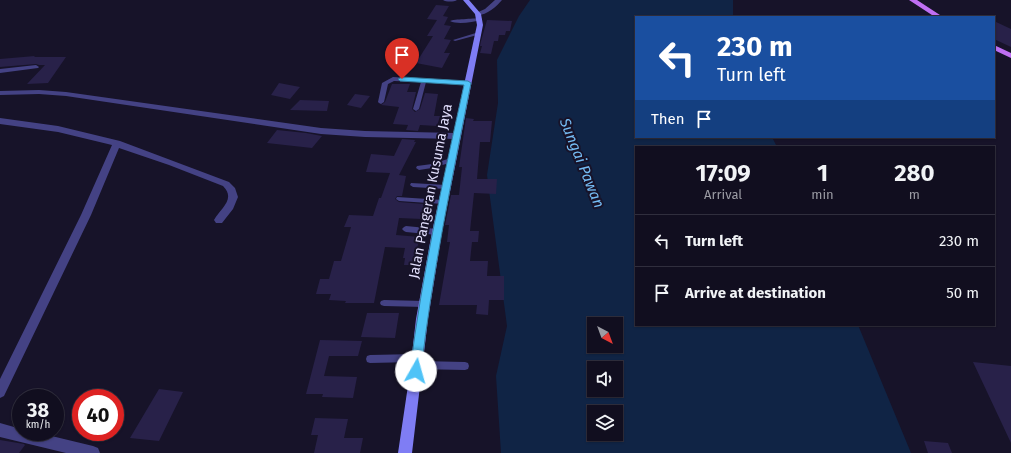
<!DOCTYPE html>
<html lang="en">
<head>
<meta charset="utf-8">
<style>
  body { margin:0; font-family:"Fira Sans",sans-serif; background:#1a1728; color:#f1f3f6; height:100vh; display:flex; flex-direction:column; font-size:15px; white-space:nowrap }
  * { box-sizing:border-box; margin:0 }
  p { font-size:13px; color:#9c9ca4 }
  .icon { flex:none; width:22px; height:22px; fill:none; stroke:currentColor; stroke-width:2; stroke-linecap:round; stroke-linejoin:round }
  .map { position:relative; flex:1; overflow:hidden }
  .panel { position:absolute; left:635px; top:146px; width:360px; height:180px; display:flex; flex-direction:column; background:#110e1f; border-radius:0px; box-shadow:0 1px 3px #0004,0 0 0 1px #302e3d }
  .panel>* { flex:none }
  .guide { position:absolute; left:635px; top:16px; width:360px; height:122px; border-radius:0px; box-shadow:0 1px 3px #0004,0 0 0 1px #302e3d; background:#1a4fa0; color:#fff; overflow:hidden }
  .needle { width:26px; rotate:139deg }
  .buttons { position:absolute; left:587px; top:317px; display:grid; gap:8px }
  .buttons a { display:grid; place-items:center; width:36px; height:36px; border-radius:0px; background:#110e1f; box-shadow:0 1px 3px #0004,0 0 0 1px #302e3d; font-size:20px }
  .speed { position:absolute; left:12px; top:389px; display:flex; gap:8px; font-size:20px; font-weight:700; text-align:center }
  .speed>* { display:grid; place-content:center; width:52px; height:52px; border-radius:50%; background:#110e1f; box-shadow:0 1px 3px #0004,0 0 0 1px #302e3d; line-height:1 }
  .speed small { font-size:10px; font-weight:400 }
  .speed .limit { border:6px solid #d22; background:#fff; color:#111 }
  .pin { position:absolute; display:grid; place-items:center; width:34px; height:34px; color:#fff; margin:-41px -17px; border-radius:50% 50% 50% 0; rotate:-45deg; box-shadow:0 0 4px #0007 }
  .pin .icon { rotate:45deg }
  .me { position:absolute; width:44px; margin:-22px; rotate:7deg; stroke-linejoin:round; filter:drop-shadow(0 0 3px #0008) }
  .turn { display:flex; align-items:center; gap:14px; height:84px; padding:0 16px; font-size:18px }
  .turn .icon { width:52px; height:52px; stroke-width:2.5 }
  .turn b { display:block; font-size:28px; line-height:34px }
  .then { display:flex; align-items:center; height:38px; padding:0 16px; background:#0003; gap:8px; font-size:15px }
  .eta { display:flex; justify-content:space-evenly; align-items:center; height:68px; text-align:center }
  .eta b { font-size:24px; font-weight:700; line-height:28px }
  ul { padding:0; list-style:none }
  li { display:flex; align-items:center; gap:12px; height:52px; padding:0 16px; border-top:1px solid #302e3d }
  li div { flex:1 }
  li b { display:block; font-size:15px }
  li em { font-style:normal }
  .map>svg:first-child { display:block }
  .water { fill:#102445; fill-rule:evenodd }
  .building { fill:#282149 }
  .lines { fill:none; stroke-linecap:round; stroke-linejoin:round }
  .lane { fill:#444284; fill-rule:evenodd }
  .street { fill:#444284; fill-rule:evenodd }
  .secondary { fill:#7f7df4; fill-rule:evenodd }
  .primary { fill:#bf6ff3; fill-rule:evenodd }
  .route { fill:#4fc3f7; stroke:#337fa1 }
  .labels { text-anchor:middle; stroke-width:4; stroke-linejoin:round; paint-order:stroke }
  .street-label { font-size:14px; fill:#e1defc; stroke:#171329 }
  .water-label { font-size:15px; font-style:italic; fill:#75bbf3; stroke:#171329 }
</style>
</head>
<body>
<div class="map">
<svg width="1011" height="453" viewBox="0 0 1011 453">
  <rect width="100%" height="100%" fill="#171329"/>
  <path class="water" d="M 530,0 L 733,0 L 733,17 L 636,17 L 636,137 L 772,137 L 777,147 L 636,147 L 636,325 L 858,325 L 911,453 L 501,453 L 496,376 L 507,326 L 487,175 L 498,103 L 497,60 L 519,16 ZM 594,324 L 616,324 L 616,346 L 594,346 ZM 594,368 L 616,368 L 616,390 L 594,390 ZM 594,412 L 616,412 L 616,434 L 594,434 Z"/>
  <path class="building" d="M 436,5 L 449,6 L 443,16 L 448,17 L 444,25 L 451,26 L 444,39 L 451,40 L 444,53 L 450,53 L 442,68 L 416,63 L 433,36 L 427,36 L 437,20 L 427,19 Z
    M 487,20 L 512,21 L 510,31 L 506,31 L 505,35 L 499,35 L 498,41 L 494,41 L 491,54 L 480,53 L 482,46 L 480,46 L 481,41 Z
    M 994,21 L 1011,29 L 1011,47 L 994,39 Z
    M 35,56 L 34,57 L 66,57 L 48,83 L 27,84 L 45,65 L 39,65 L 36,64 L 0,67 L 0,59 Z
    M 279,83 L 300,87 L 290,99 L 271,95 Z
    M 392,84 L 410,84 L 407,92 L 416,92 L 412,109 L 415,112 L 420,109 L 425,93 L 438,94 L 434,116 L 440,116 L 437,126 L 420,125 L 418,131 L 406,130 L 408,125 L 393,124 L 399,107 L 381,105 L 385,102 Z
    M 355,94 L 370,96 L 361,108 L 347,105 Z
    M 300,100 L 329,101 L 327,111 L 290,110 Z
    M 466,118 L 474,119 L 473,121 L 492,121 L 490,142 L 480,142 L 477,179 L 497,179 L 496,194 L 474,193 L 470,231 L 479,231 L 478,242 L 472,242 L 470,261 L 488,261 L 487,276 L 504,276 L 504,300 L 489,300 L 488,315 L 476,314 L 477,305 L 439,305 L 450,242 L 447,242 L 449,225 L 445,225 L 451,195 L 459,195 L 462,167 L 459,167 Z
    M 277,130 L 306,133 L 322,136 L 312,148 L 267,143 Z
    M 402,139 L 415,140 L 414,142 L 416,142 L 399,175 L 406,176 L 402,196 L 397,196 L 395,199 L 399,202 L 424,204 L 422,219 L 399,218 L 396,235 L 420,237 L 416,252 L 419,252 L 417,265 L 404,265 L 405,258 L 403,258 L 405,248 L 385,247 L 374,303 L 345,303 L 346,301 L 329,300 L 331,294 L 316,294 L 320,279 L 329,279 L 334,261 L 341,261 L 351,227 L 344,227 L 349,215 L 373,216 L 379,198 L 381,198 L 390,173 L 366,172 L 371,154 L 394,156 Z
    M 367,313 L 399,313 L 395,338 L 361,337 Z
    M 320,340 L 362,341 L 358,356 L 329,356 L 324,376 L 357,377 L 353,398 L 322,397 L 323,394 L 306,394 Z
    M 973,362 L 1011,366 L 1011,443 Z
    M 159,389 L 183,392 L 159,441 L 130,438 Z
    M 315,418 L 348,419 L 344,438 L 363,438 L 360,453 L 314,453 L 318,435 L 311,435 Z
    M 0,440 L 24,444 L 25,445 L 19,453 L 0,453 Z
    M 924,441 L 948,443 L 952,453 L 928,453 Z"/>
  <g class="lines">
    <path class="lane" d="M 443,0 L 457,0 C 454,2 446,2 443,0 Z
      M 480,18 L 482,19 L 482,20 C 472,22 458,25 450,21 C 454,19 473,19 480,18 Z
      M 479,32 L 481,33 L 481,34 L 455,41 L 453,40 Z
      M 36,65 L 39,67 L 38,68 L 0,73 L 0,69 Z
      M 393,77 L 468,81 L 471,83 L 468,85 L 426,82 L 419,109 L 416,111 L 413,109 L 421,82 L 394,81 L 388,84 L 384,102 L 381,104 L 379,103 L 378,102 L 382,83 Z
      M 451,158 L 454,160 L 453,162 L 432,168 L 419,170 L 416,168 L 417,166 L 432,164 Z
      M 411,183 L 446,185 L 449,187 L 446,189 L 413,187 L 410,185 Z
      M 397,197 L 443,200 L 446,202 L 443,204 L 399,201 L 396,199 Z
      M 406,226 L 437,229 L 439,230 L 441,232 L 439,234 L 437,235 L 406,232 L 404,231 L 402,229 L 404,227 Z
      M 384,300 L 424,301 L 427,302 L 428,304 L 427,306 L 424,307 L 384,306 L 381,305 L 380,303 L 381,301 Z
      M 417,354 L 420,355 L 421,358 L 419,361 L 465,362 L 468,363 L 469,366 L 468,369 L 465,370 L 416,369 L 413,368 L 412,365 L 414,362 L 370,363 L 367,362 L 366,359 L 367,356 L 370,355 Z"/>
    <path class="street" d="M 495,0 L 502,0 C 496,7 486,16 476,15 L 476,13 L 485,9 Z
      M 39,90 L 66,92 L 321,128 L 365,131 L 456,133 L 460,136 L 456,139 L 365,137 L 321,134 L 66,96 L 39,94 L 0,95 L 0,91 Z
      M 0,118 L 58,126 L 120,141 L 229,182 L 235,188 L 238,197 L 233,209 L 222,223 L 216,223 L 214,220 C 221,208 236,199 223,186 L 169,165 L 119,148 L 91,215 L 4,396 L 0,398 L 0,379 L 81,215 L 112,145 L 58,132 L 0,124 Z
      M 0,423 L 21,429 L 21,432 L 35,432 L 93,446 L 98,448 L 100,453 L 66,453 L 0,437 Z"/>
    <path class="secondary" d="M 463,0 L 469,0 L 481,14 L 483,25 L 442,232 L 428,319 L 412,453 L 398,453 L 410,372 L 416,319 L 432,232 L 477,25 L 475,14 Z"/>
    <path class="primary" d="M 909,0 L 917,0 L 943,17 L 935,17 Z
      M 994,45 L 1011,53 L 1011,58 L 994,50 Z"/>
  </g>
  <path class="route" d="M 402,77 L 468,81 L 471,83 C 452,179 432,274 421,371 L 420,374 L 416,376 L 412,374 L 410,371 C 422,274 443,180 464,85 L 400,81 L 398,79 Z"/>
  <g class="labels">
    <g class="street-label">
      <text transform="translate(430 191) rotate(-79)" y="5">Jalan Pangeran Kusuma Jaya</text>
    </g>
    <g class="water-label">
      <text transform="translate(582 163) rotate(68)" y="5">Sungai Pawan</text>
    </g>
  </g>
</svg>
<div class="buttons">
<a><svg class="needle" viewBox="-14 -14 28 28"><path d="M0-13l5 13h-10z" fill="#e53935"/><path d="M0 13l5-13h-10z" fill="#9c9ca4"/></svg></a>
<a><svg class="icon" aria-label="sound" viewBox="0 0 24 24"><path d="M4 9h4l5-4v14l-5-4H4zM17 9q2 3 0 6"/></svg></a>
<a><svg class="icon" aria-label="layers" viewBox="0 0 24 24"><path d="M12 4l9 5-9 5-9-5zM3 14l9 5 9-5"/></svg></a>
</div>
<div class="speed"><div>38<small>km/h</small></div><div class="limit">40</div></div>
<div class="pin" style="left:402px;top:79px;background:#d93025"><svg class="icon" aria-label="arrive" viewBox="0 0 24 24"><path d="M6 21V4h12l-3 4 3 4H6"/></svg></div>
<svg class="me" style="left:416px;top:371px" viewBox="-20 -20 40 40"><circle r="19" fill="#fff"/><path d="M0-13L10 11 0 6-10 11z" fill="#4fc3f7"/></svg>
<div class="guide">
<div class="turn"><svg class="icon" aria-label="left" viewBox="0 0 24 24"><path d="M17 20v-9H6M10 6l-5 5 5 5"/></svg><div><b>230 m</b>Turn left</div></div>
<div class="then">Then<svg class="icon" aria-label="arrive" viewBox="0 0 24 24"><path d="M6 21V4h12l-3 4 3 4H6"/></svg></div>
</div>
<section class="panel">
<div class="eta">
<div><b>17:09</b><p>Arrival</p></div>
<div><b>1</b><p>min</p></div>
<div><b>280</b><p>m</p></div>
</div>
<ul>
<li><svg class="icon" aria-label="left" viewBox="0 0 24 24"><path d="M17 20v-9H6M10 6l-5 5 5 5"/></svg><div><b>Turn left</b></div><em>230 m</em></li>
<li><svg class="icon" aria-label="arrive" viewBox="0 0 24 24"><path d="M6 21V4h12l-3 4 3 4H6"/></svg><div><b>Arrive at destination</b></div><em>50 m</em></li>
</ul>
</section>
</div>
</body>
</html>
